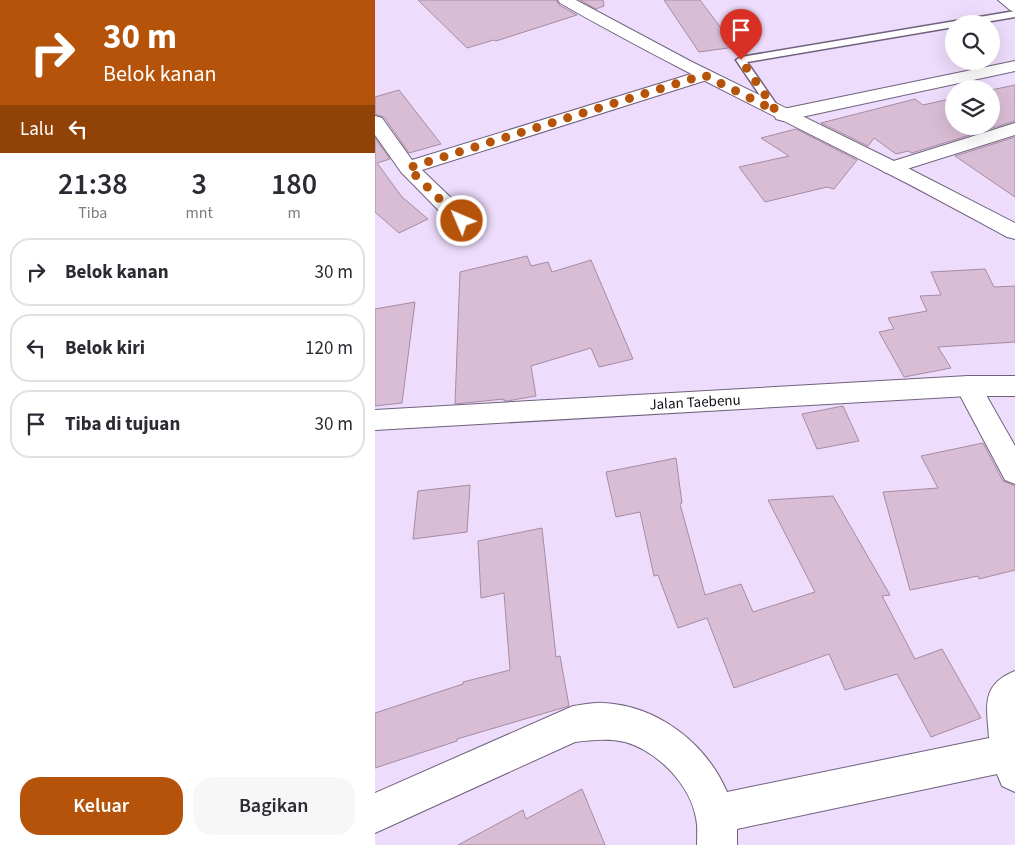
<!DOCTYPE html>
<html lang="id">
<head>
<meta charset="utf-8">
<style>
  body { margin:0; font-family:"Source Sans 3",sans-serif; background:#f7f7f7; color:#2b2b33; height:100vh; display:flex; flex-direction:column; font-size:19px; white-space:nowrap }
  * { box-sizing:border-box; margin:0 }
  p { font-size:16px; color:#7c7c81 }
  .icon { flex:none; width:28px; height:28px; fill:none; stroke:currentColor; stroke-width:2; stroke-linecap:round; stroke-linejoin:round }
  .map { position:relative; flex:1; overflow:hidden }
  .drawer { display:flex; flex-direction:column; background:#fff; width:375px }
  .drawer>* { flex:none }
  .guide { background:#b45309; color:#fff; overflow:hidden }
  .buttons { position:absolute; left:570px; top:15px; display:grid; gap:10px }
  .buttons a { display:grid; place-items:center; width:55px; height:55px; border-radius:50%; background:#fff; box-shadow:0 5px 20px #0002; font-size:25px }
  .pin { position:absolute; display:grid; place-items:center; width:42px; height:42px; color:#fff; margin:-51px -21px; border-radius:50% 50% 50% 0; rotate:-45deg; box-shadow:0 0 5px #0007 }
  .pin .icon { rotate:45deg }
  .me { position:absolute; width:55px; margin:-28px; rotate:315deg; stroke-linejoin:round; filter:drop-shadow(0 0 4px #0008) }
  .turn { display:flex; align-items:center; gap:18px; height:105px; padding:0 20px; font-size:22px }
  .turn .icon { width:65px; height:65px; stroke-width:2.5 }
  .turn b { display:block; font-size:35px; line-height:42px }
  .then { display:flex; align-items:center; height:48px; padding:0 20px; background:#0003; gap:10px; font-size:19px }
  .eta { display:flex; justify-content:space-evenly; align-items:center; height:85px; text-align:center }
  .eta b { font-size:30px; font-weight:600; line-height:35px }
  .action { display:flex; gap:10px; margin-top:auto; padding:10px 20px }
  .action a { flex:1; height:58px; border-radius:20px; background:#b45309; color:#fff; font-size:20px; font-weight:600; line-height:58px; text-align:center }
  .action a+a { background:#f7f7f7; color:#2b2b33 }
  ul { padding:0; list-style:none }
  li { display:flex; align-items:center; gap:15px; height:68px; margin:0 10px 8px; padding:0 10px; border:2px solid #e1e1e2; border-radius:20px }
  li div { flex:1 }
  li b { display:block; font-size:19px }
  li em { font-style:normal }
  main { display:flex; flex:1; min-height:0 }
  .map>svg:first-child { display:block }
  .building { fill:#d9bdd5; stroke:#a68ba2 }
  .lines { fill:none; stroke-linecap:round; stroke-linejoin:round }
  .service-casing { stroke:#70617c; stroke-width:3 }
  .minor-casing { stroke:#70617c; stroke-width:2 }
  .tertiary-casing { stroke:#70617c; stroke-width:2 }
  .primary-casing { stroke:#70617c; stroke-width:2 }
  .service { fill:#fff; fill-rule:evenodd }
  .minor { fill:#fff; fill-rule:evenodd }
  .tertiary { fill:#fff; fill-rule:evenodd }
  .primary { fill:#fff; fill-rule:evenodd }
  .route { stroke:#b45309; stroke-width:9; stroke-dasharray:0 16.2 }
  .labels { text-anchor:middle; stroke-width:5; stroke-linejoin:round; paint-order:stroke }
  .street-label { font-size:15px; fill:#0f0913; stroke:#fff }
</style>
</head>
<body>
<main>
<section class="drawer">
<div class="guide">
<div class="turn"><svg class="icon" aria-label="right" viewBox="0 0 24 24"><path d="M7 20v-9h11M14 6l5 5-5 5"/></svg><div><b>30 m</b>Belok kanan</div></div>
<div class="then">Lalu<svg class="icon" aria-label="left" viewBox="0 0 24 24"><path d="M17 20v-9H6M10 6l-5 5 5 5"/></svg></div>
</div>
<div class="eta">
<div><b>21:38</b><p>Tiba</p></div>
<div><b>3</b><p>mnt</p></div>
<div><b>180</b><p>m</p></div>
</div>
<ul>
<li><svg class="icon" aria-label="right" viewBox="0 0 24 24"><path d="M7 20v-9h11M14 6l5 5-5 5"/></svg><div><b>Belok kanan</b></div><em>30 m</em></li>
<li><svg class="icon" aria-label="left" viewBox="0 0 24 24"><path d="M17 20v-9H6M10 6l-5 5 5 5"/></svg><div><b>Belok kiri</b></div><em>120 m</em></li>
<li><svg class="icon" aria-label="arrive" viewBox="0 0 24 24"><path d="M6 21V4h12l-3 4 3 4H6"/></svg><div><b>Tiba di tujuan</b></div><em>30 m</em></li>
</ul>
<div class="action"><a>Keluar</a><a>Bagikan</a></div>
</section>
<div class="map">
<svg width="640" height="845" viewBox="0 0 640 845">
  <rect width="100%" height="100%" fill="#eddcfb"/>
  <path class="building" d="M 43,0 L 181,0 L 184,5 L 202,15 L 121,41 L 119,40 L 92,48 Z
    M 205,0 L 228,0 L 229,6 L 221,9 Z
    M 289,0 L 325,0 L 360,47 L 324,52 Z
    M 640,85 L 640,121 L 537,153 L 533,151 L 521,154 L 499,138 L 493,146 L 446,123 L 540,99 L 548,105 L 579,98 L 579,126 L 616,126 L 616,90 Z
    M 24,90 L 66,144 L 34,153 L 9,117 L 0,114 L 0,97 Z
    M 421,129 L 482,160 L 459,189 L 452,187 L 390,202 L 364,167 L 414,156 L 386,138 Z
    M 640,137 L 640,197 L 580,156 Z
    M 0,138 L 15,159 L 2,163 L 27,197 L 53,219 L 24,233 L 0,212 Z
    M 152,256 L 156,266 L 173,262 L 177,272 L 216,260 L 258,359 L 224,367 L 216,348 L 156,366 L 161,396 L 132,401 L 129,401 L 129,399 L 80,404 L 85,272 Z
    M 610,269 L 619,287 L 640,286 L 640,342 L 563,347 L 576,368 L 529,377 L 504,332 L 519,329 L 513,318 L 552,311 L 545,296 L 566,295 L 556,272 Z
    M 40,302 L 27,403 L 0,406 L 0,309 Z
    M 468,406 L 484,441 L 442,449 L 427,414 Z
    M 608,443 L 628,481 L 640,486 L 640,570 L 604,579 L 603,576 L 535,590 L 508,492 L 563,488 L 546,456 Z
    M 301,458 L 307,503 L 305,504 L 330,595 L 366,584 L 378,612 L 440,592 L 393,500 L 458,496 L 515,595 L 507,596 L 540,659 L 567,649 L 606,718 L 556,737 L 522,674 L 470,690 L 454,654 L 359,688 L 332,618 L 303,628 L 283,575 L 279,576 L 265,512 L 241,517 L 231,472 Z
    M 95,485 L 92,532 L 38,539 L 43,491 Z
    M 167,528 L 181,657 L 185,656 L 194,706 L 82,739 L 82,741 L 0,768 L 0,713 L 88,684 L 88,682 L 135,670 L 129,593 L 106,598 L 103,541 Z
    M 207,789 L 230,845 L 83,845 L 148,810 L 151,819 Z"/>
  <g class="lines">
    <defs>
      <path id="service" d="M 640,11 L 640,17 L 599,24 L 579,24 L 579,27 L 372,62 L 406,111 L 401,114 L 397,113 L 361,60 L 366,57 Z"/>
      <path id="minor" d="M 623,0 L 640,0 L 640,12 L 635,10 Z
        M 640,61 L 640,71 L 408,121 L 401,119 L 399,115 L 401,111 L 408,109 Z
        M 329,70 L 335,71 L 338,75 L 335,79 L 47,170 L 95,216 L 98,221 L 95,226 L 87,227 L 79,226 L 26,172 L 0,135 L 0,116 L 7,118 L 37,160 Z
        M 640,123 L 640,135 L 516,174 L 509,172 L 506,168 L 509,164 Z
        M 593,376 L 602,379 L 640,446 L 640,484 L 630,480 L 580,386 L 584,379 Z
        M 640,671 L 640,792 L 627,786 L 622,774 L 362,829 L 362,845 L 322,845 C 322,836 323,827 321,818 C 315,784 282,751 250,742 C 233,738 216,740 200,742 L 0,833 L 0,793 L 198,706 C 208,705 219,702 229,703 C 283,706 331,743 352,792 L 614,738 C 612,707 605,685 640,671 Z"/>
      <path id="tertiary" d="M 183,0 L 201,0 L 317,62 L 523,163 L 640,223 L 640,239 L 632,237 C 591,215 550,192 508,171 C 400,116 290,63 185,3 Z"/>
      <path id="primary" d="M 593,376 L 640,376 L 640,396 L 593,396 L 0,430 L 0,410 Z"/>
    </defs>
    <use href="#service" class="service-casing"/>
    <use href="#minor" class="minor-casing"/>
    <use href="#tertiary" class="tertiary-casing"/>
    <use href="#primary" class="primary-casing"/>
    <use href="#service" class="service"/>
    <use href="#minor" class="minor"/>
    <use href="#tertiary" class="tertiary"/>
    <use href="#primary" class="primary"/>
  </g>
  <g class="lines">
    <path class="route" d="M 87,221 L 33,168 L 329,75 L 401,111 L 366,60"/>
  </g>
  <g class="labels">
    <g class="street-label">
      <text transform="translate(320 402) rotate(-3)" y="5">Jalan Taebenu</text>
    </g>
  </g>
</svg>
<div class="buttons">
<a><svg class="icon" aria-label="search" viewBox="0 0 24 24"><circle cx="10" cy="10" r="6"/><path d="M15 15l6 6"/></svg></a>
<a><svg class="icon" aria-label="layers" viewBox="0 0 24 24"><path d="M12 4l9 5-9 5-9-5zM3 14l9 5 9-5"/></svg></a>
</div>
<div class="pin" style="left:366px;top:60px;background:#d93025"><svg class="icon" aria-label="arrive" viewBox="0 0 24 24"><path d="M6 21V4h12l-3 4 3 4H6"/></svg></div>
<svg class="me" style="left:87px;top:221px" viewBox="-20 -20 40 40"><circle r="17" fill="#b45309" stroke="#fff" stroke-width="3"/><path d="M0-11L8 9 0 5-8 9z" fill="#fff"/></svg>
</div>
</main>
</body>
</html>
